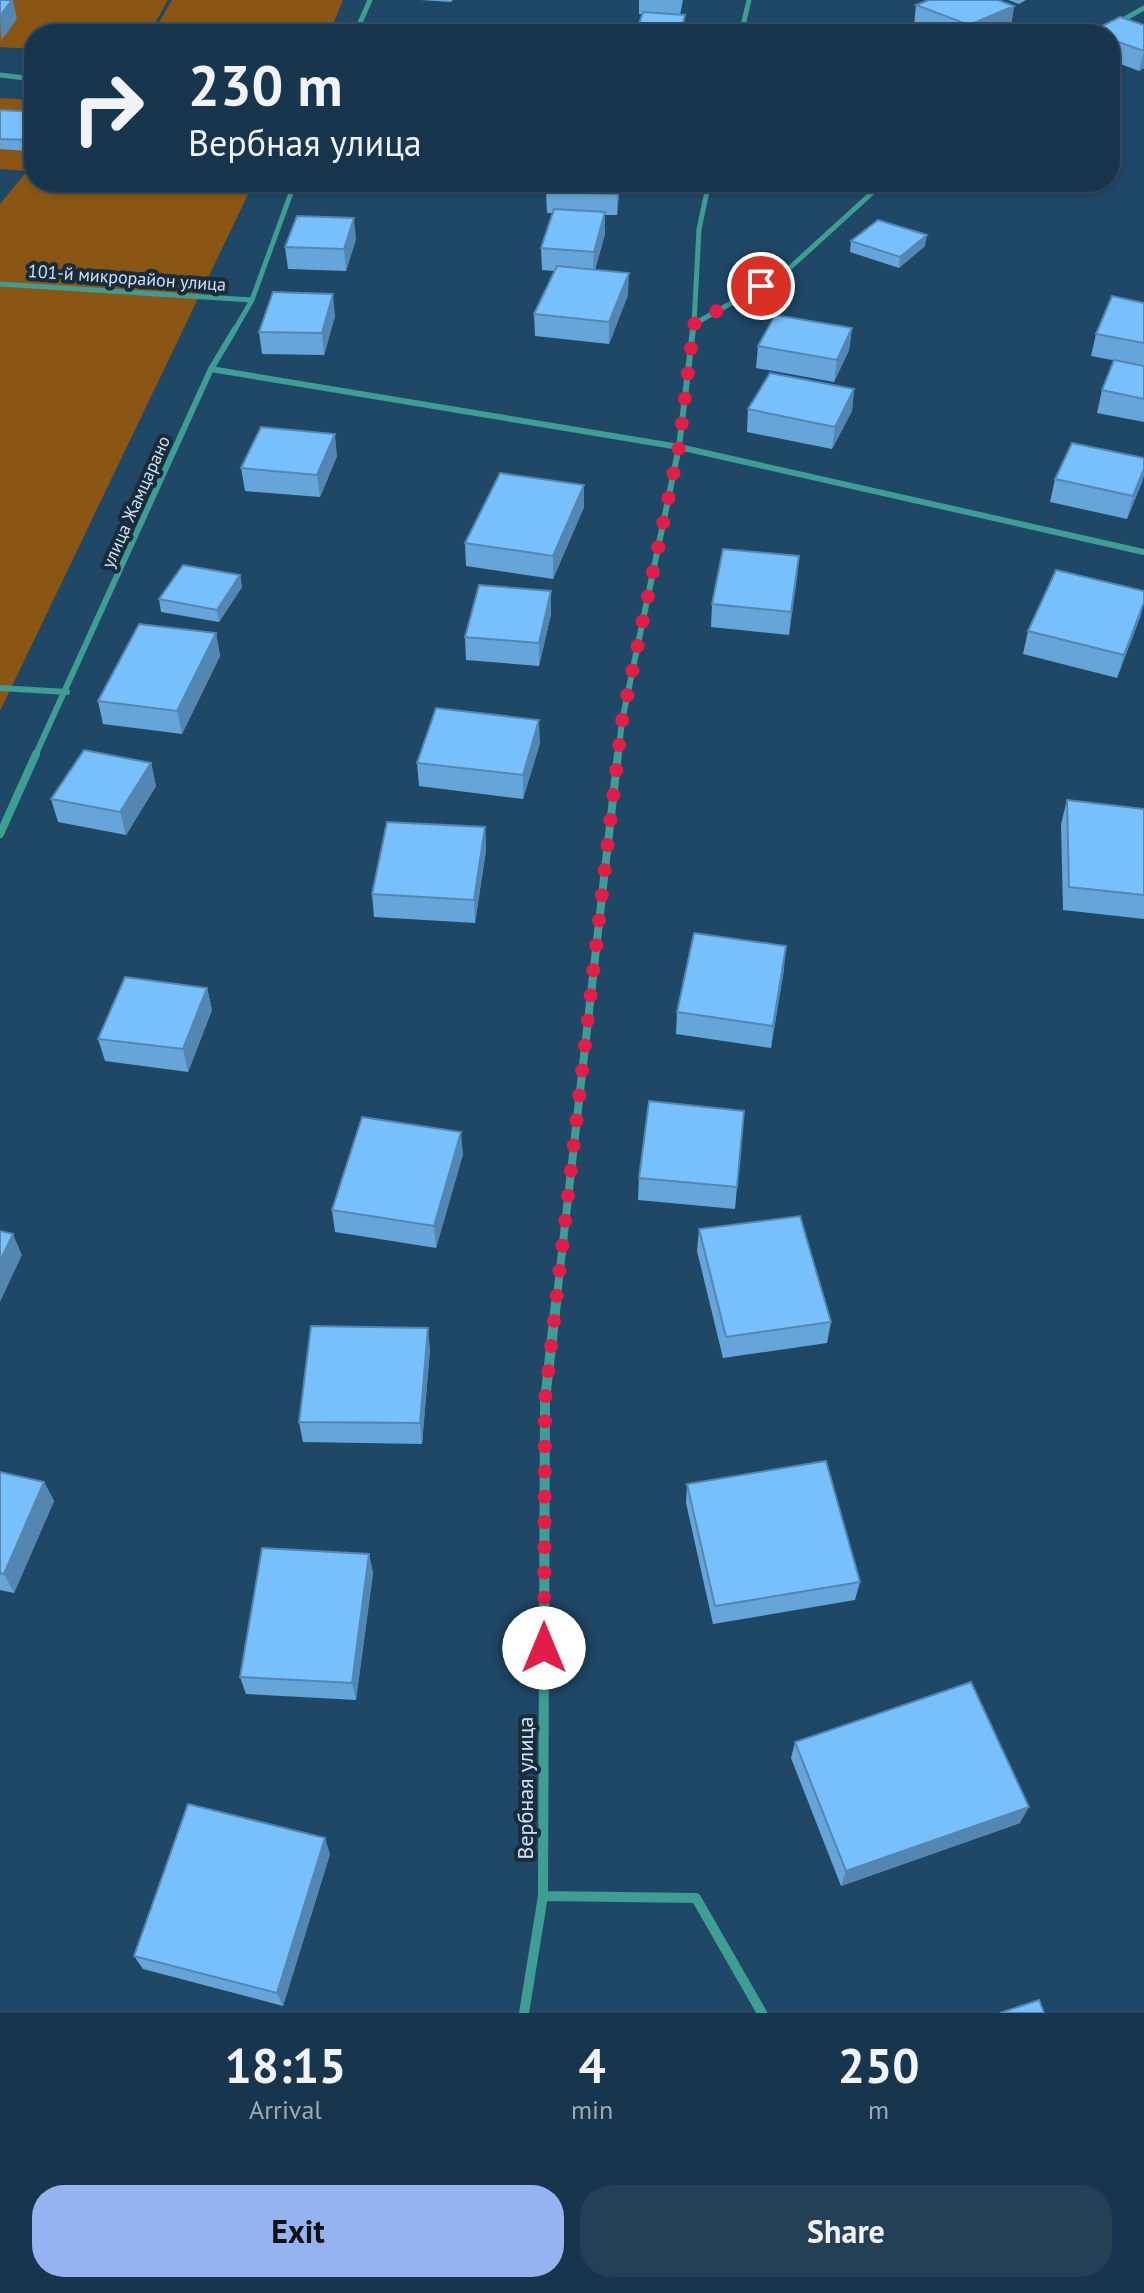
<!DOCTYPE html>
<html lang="en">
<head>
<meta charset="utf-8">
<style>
  body { margin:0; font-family:"PT Sans",sans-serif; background:#244056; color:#f1f3f6; height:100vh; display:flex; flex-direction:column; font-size:30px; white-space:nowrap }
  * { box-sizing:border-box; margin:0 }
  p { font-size:26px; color:#9eabb5 }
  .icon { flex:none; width:44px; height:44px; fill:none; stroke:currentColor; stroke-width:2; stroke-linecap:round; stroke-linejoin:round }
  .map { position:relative; height:2013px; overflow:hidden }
  .side { display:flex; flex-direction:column; background:#17354c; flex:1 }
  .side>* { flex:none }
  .guide { position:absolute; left:24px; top:24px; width:1096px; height:168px; border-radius:32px; box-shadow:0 2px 6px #0004,0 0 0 2px #365064; background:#17354c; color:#f1f3f6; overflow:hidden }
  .pin { position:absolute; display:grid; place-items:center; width:68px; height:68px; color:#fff; margin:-34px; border:4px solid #fff; border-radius:50%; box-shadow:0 2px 8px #0007 }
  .me { position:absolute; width:88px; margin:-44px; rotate:0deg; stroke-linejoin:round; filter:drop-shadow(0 0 6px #0008) }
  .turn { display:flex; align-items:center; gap:28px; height:168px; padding:0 32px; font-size:36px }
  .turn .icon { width:104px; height:104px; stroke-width:2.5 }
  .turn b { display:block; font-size:56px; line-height:68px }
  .eta { display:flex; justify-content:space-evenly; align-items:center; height:136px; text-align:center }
  .eta b { font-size:48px; font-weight:600; line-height:56px }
  .primary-button { display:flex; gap:16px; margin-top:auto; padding:16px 32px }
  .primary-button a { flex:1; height:92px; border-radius:32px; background:#95b2f1; color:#111; font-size:32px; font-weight:600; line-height:92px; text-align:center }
  .primary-button a+a { background:#244056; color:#f1f3f6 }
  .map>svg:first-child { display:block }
  .green { fill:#8b5514 }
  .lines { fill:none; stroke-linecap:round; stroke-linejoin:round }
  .street-far3 { stroke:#3e9e93; stroke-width:5 }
  .street-far2 { stroke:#3e9e93; stroke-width:6 }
  .street-far1 { stroke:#3e9e93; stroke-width:8 }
  .street { stroke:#3e9e93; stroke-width:10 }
  .wall { fill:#66a5d9 }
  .shaded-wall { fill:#5386b0 }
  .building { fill:#77c0fc; stroke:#5386b0; stroke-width:2 }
  .route { stroke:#e11d48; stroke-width:14; stroke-dasharray:0 25.2 }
  .labels { text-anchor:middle; stroke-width:8; stroke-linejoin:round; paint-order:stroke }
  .far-street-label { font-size:18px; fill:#cce2f5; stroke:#1a2c3a }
  .street-label { font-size:22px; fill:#cce2f5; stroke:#1a2c3a }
</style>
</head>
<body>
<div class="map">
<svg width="1144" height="2013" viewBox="0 0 1144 2013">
  <rect width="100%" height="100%" fill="#1f4766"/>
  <path class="green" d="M 0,0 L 168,0 L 149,34 L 34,34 L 34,49 L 0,47 Z
    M 172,0 L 343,0 L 329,34 L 152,34 Z
    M 0,98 L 34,100 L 34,182 L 254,182 L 0,711 L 0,204 L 27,171 L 0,169 Z"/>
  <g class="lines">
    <path class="street-far3" d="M 355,34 L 370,0
      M 741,34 L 749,0
      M 1098,34 L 1144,8
      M 0,75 L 34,79
      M 0,284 L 252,300
      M 694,324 L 699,229 L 709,182
      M 234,331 L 252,300 L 295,182
      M 693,331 L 694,324 L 783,274 L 884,182"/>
    <path class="street-far2" d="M 211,369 L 679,447 L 1144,552
      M 0,688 L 67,692
      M 35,756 L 211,369 L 235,329
      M 618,756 L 622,721 L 679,447 L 693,329"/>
    <path class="street-far1" d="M 0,834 L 36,754
      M 556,1305 L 618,754"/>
    <path class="street" d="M 543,1896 L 696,1898 L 762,2013
      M 524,2013 L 543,1896 L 545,1400 L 556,1303"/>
  </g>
  <path class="wall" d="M 420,0 L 453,0 L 451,2 Z
    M 639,0 L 683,0 L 680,15 L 684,25 L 682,34 L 636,34 L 642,14 L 639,14 Z
    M 1008,0 L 1026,0 L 1019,4 Z
    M 916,5 L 1014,6 L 1011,26 L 991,34 L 937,34 L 914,25 Z
    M 1144,25 L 1144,68 L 1139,71 L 1110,60 L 1110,34 L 1090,34 L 1090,32 Z
    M 0,110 L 34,112 L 34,143 L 29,151 L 0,149 Z
    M 323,182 L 385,182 L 384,184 Z
    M 620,182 L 617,215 L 605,215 L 605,234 L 595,270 L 628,295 L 609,344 L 535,336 L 534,314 L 554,271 L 542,270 L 541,248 L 553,213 L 547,213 L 546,192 Z
    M 951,182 L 998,182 L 978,193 Z
    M 356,239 L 346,271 L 288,269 L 285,247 Z
    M 851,241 L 925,246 L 899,268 L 850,252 Z
    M 1144,303 L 1144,422 L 1097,413 L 1102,390 L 1128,363 L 1091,356 L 1096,334 Z
    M 335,316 L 324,355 L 262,354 L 259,332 Z
    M 852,328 L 849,350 L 834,382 L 756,368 L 758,346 Z
    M 854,389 L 852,411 L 832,449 L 747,432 L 748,409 Z
    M 337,456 L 320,497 L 245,491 L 241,468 Z
    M 1144,458 L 1144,475 L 1142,482 L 1127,519 L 1050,502 L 1055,479 Z
    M 584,485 L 584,507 L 553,579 L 466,566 L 465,543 Z
    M 799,556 L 789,635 L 711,627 L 712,604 Z
    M 240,575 L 242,587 L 219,622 L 161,612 L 159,599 Z
    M 551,614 L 539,666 L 466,660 L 465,637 Z
    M 1141,615 L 1117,678 L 1023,654 L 1028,631 Z
    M 216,633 L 220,656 L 182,734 L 103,724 L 98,701 Z
    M 540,743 L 523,799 L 419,786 L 417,763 Z
    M 151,763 L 156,786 L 126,835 L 58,822 L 51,799 Z
    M 1067,800 L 1144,809 L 1144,919 L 1063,910 L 1061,824 Z
    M 485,827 L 486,850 L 475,923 L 374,917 L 372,894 Z
    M 784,969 L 771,1048 L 676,1034 L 677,1012 Z
    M 207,988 L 212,1010 L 188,1072 L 105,1061 L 98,1039 Z
    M 463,1154 L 436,1248 L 335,1232 L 332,1210 Z
    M 639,1178 L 737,1187 L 735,1209 L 638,1200 Z
    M 699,1229 L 831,1322 L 827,1343 L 723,1358 L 697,1251 Z
    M 430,1349 L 422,1444 L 303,1442 L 299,1422 Z
    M 0,1472 L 44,1482 L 54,1501 L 14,1593 L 0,1590 Z
    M 687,1484 L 860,1582 L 855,1600 L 713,1624 L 686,1503 Z
    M 369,1554 L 373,1573 L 356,1700 L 246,1694 L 240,1677 Z
    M 795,1742 L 1020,1823 L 841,1886 L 791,1758 Z
    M 330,1854 L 283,2006 L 143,1969 L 134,1956 Z"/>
  <path class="shaded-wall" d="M 12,0 L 13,0 L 17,19 L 1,41 L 0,16 Z
    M 1014,6 L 1011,26 L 991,34 L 968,34 L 969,25 Z
    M 685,15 L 684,25 L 682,34 L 680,34 Z
    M 1144,51 L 1144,68 L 1139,71 Z
    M 1114,66 L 1110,84 L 1110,68 Z
    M 34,129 L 34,143 L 29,151 L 27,140 Z
    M 619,182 L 620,182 L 617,215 L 617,194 Z
    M 980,182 L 998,182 L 978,193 Z
    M 605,212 L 605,234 L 593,274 L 594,252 Z
    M 354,218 L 356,239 L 346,271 L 344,249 Z
    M 927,235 L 925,246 L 899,268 L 900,257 Z
    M 629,273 L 628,295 L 609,344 L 609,322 Z
    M 333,294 L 335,316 L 324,355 L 322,333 Z
    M 852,328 L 849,350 L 834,382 L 837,360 Z
    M 854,389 L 852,411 L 832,449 L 835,427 Z
    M 335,434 L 337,456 L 320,497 L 317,475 Z
    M 1144,469 L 1142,482 L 1127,519 L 1133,496 Z
    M 584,485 L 584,507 L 553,579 L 553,556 Z
    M 799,556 L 797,579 L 789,635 L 791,612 Z
    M 240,575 L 242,587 L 219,622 L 217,610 Z
    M 551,591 L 551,614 L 539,666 L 539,643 Z
    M 1144,602 L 1141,615 L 1117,678 L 1124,655 Z
    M 216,633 L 220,656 L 182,734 L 177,711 Z
    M 539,720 L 540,743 L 523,799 L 523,775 Z
    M 151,763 L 156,786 L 126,835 L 120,812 Z
    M 485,827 L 486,850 L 475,923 L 474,900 Z
    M 786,946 L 784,969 L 771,1048 L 773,1026 Z
    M 207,988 L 212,1010 L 188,1072 L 183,1049 Z
    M 461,1132 L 463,1154 L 436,1248 L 434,1226 Z
    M 13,1234 L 22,1255 L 0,1302 L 0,1261 Z
    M 428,1328 L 430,1349 L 422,1444 L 420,1423 Z
    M 44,1482 L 54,1501 L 14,1593 L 4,1574 Z
    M 369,1554 L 373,1573 L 356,1700 L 352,1683 Z
    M 1029,1807 L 1020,1823 L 841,1886 L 846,1871 Z
    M 325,1838 L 330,1854 L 283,2006 L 277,1993 Z"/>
  <path class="building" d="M 0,0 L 12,0 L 0,16 Z
    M 929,0 L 998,0 L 1014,6 L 969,25 L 916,5 Z
    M 643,12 L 685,15 L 680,34 L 636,33 Z
    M 1120,17 L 1144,25 L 1144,51 L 1110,39 L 1110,34 L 1096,34 L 1090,32 Z
    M 0,110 L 34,112 L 34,129 L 27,140 L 0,139 Z
    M 548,182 L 619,182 L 617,194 L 546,192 Z
    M 554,209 L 605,212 L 594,252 L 541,248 Z
    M 297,216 L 354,218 L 344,249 L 285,247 Z
    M 878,220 L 927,235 L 900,257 L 851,241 Z
    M 557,266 L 629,273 L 609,322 L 534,314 Z
    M 273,292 L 333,294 L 322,333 L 259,332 Z
    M 1112,296 L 1144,303 L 1144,343 L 1096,334 Z
    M 775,315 L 852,328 L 837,360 L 758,346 Z
    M 1114,360 L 1144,366 L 1144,399 L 1102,390 Z
    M 770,373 L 854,389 L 835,427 L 748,409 Z
    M 261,427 L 335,434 L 317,475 L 241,468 Z
    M 1072,443 L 1144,458 L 1144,469 L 1133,496 L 1055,479 Z
    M 500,473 L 584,485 L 553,556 L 465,543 Z
    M 723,549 L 799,556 L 791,612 L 712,604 Z
    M 183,565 L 240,575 L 217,610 L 159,599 Z
    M 1056,570 L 1144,591 L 1144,602 L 1124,655 L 1028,631 Z
    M 479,585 L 551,591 L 539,643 L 465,637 Z
    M 139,624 L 216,633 L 177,711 L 98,701 Z
    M 436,708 L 539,720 L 523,775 L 417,763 Z
    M 84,750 L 151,763 L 120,812 L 51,799 Z
    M 1067,800 L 1144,809 L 1144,895 L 1069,887 Z
    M 387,822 L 485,827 L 474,900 L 372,894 Z
    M 694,933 L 786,946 L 773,1026 L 677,1012 Z
    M 125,977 L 207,988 L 183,1049 L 98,1039 Z
    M 649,1101 L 744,1111 L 737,1187 L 639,1178 Z
    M 362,1117 L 461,1132 L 434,1226 L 332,1210 Z
    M 800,1216 L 831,1322 L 726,1337 L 699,1229 Z
    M 0,1231 L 13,1234 L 0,1261 Z
    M 311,1326 L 428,1328 L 420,1423 L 299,1422 Z
    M 826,1461 L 860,1582 L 715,1606 L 687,1484 Z
    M 0,1472 L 44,1482 L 4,1574 L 0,1573 Z
    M 262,1548 L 369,1554 L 352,1683 L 240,1677 Z
    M 971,1682 L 1029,1807 L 846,1871 L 795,1742 Z
    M 188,1804 L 325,1838 L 277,1993 L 134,1956 Z
    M 1039,2000 L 1044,2013 L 1000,2013 Z"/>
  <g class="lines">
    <path class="route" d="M 544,1648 L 545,1400 L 611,814 L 622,721 L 679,447 L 694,324 L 761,286"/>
  </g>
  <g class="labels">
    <g class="far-street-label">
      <text transform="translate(127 278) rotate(4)" y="6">101-й микрорайон улица</text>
      <text transform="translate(136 502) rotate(-66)" y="6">улица Жамцарано</text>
    </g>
    <g class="street-label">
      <text transform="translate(525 1788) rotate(-90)" y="8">Вербная улица</text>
    </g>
  </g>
</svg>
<div class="pin" style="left:761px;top:286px;background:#d93025"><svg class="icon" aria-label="arrive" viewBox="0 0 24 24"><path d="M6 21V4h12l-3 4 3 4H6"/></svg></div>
<svg class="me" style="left:544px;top:1648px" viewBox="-20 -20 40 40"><circle r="19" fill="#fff"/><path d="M0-13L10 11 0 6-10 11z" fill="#e11d48"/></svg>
<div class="guide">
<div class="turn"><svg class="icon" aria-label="right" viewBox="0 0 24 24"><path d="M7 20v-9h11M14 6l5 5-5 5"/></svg><div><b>230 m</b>Вербная улица</div></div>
</div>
</div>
<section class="side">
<div class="eta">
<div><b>18:15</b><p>Arrival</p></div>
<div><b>4</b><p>min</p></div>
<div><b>250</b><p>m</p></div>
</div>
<div class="primary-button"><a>Exit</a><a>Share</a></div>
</section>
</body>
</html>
